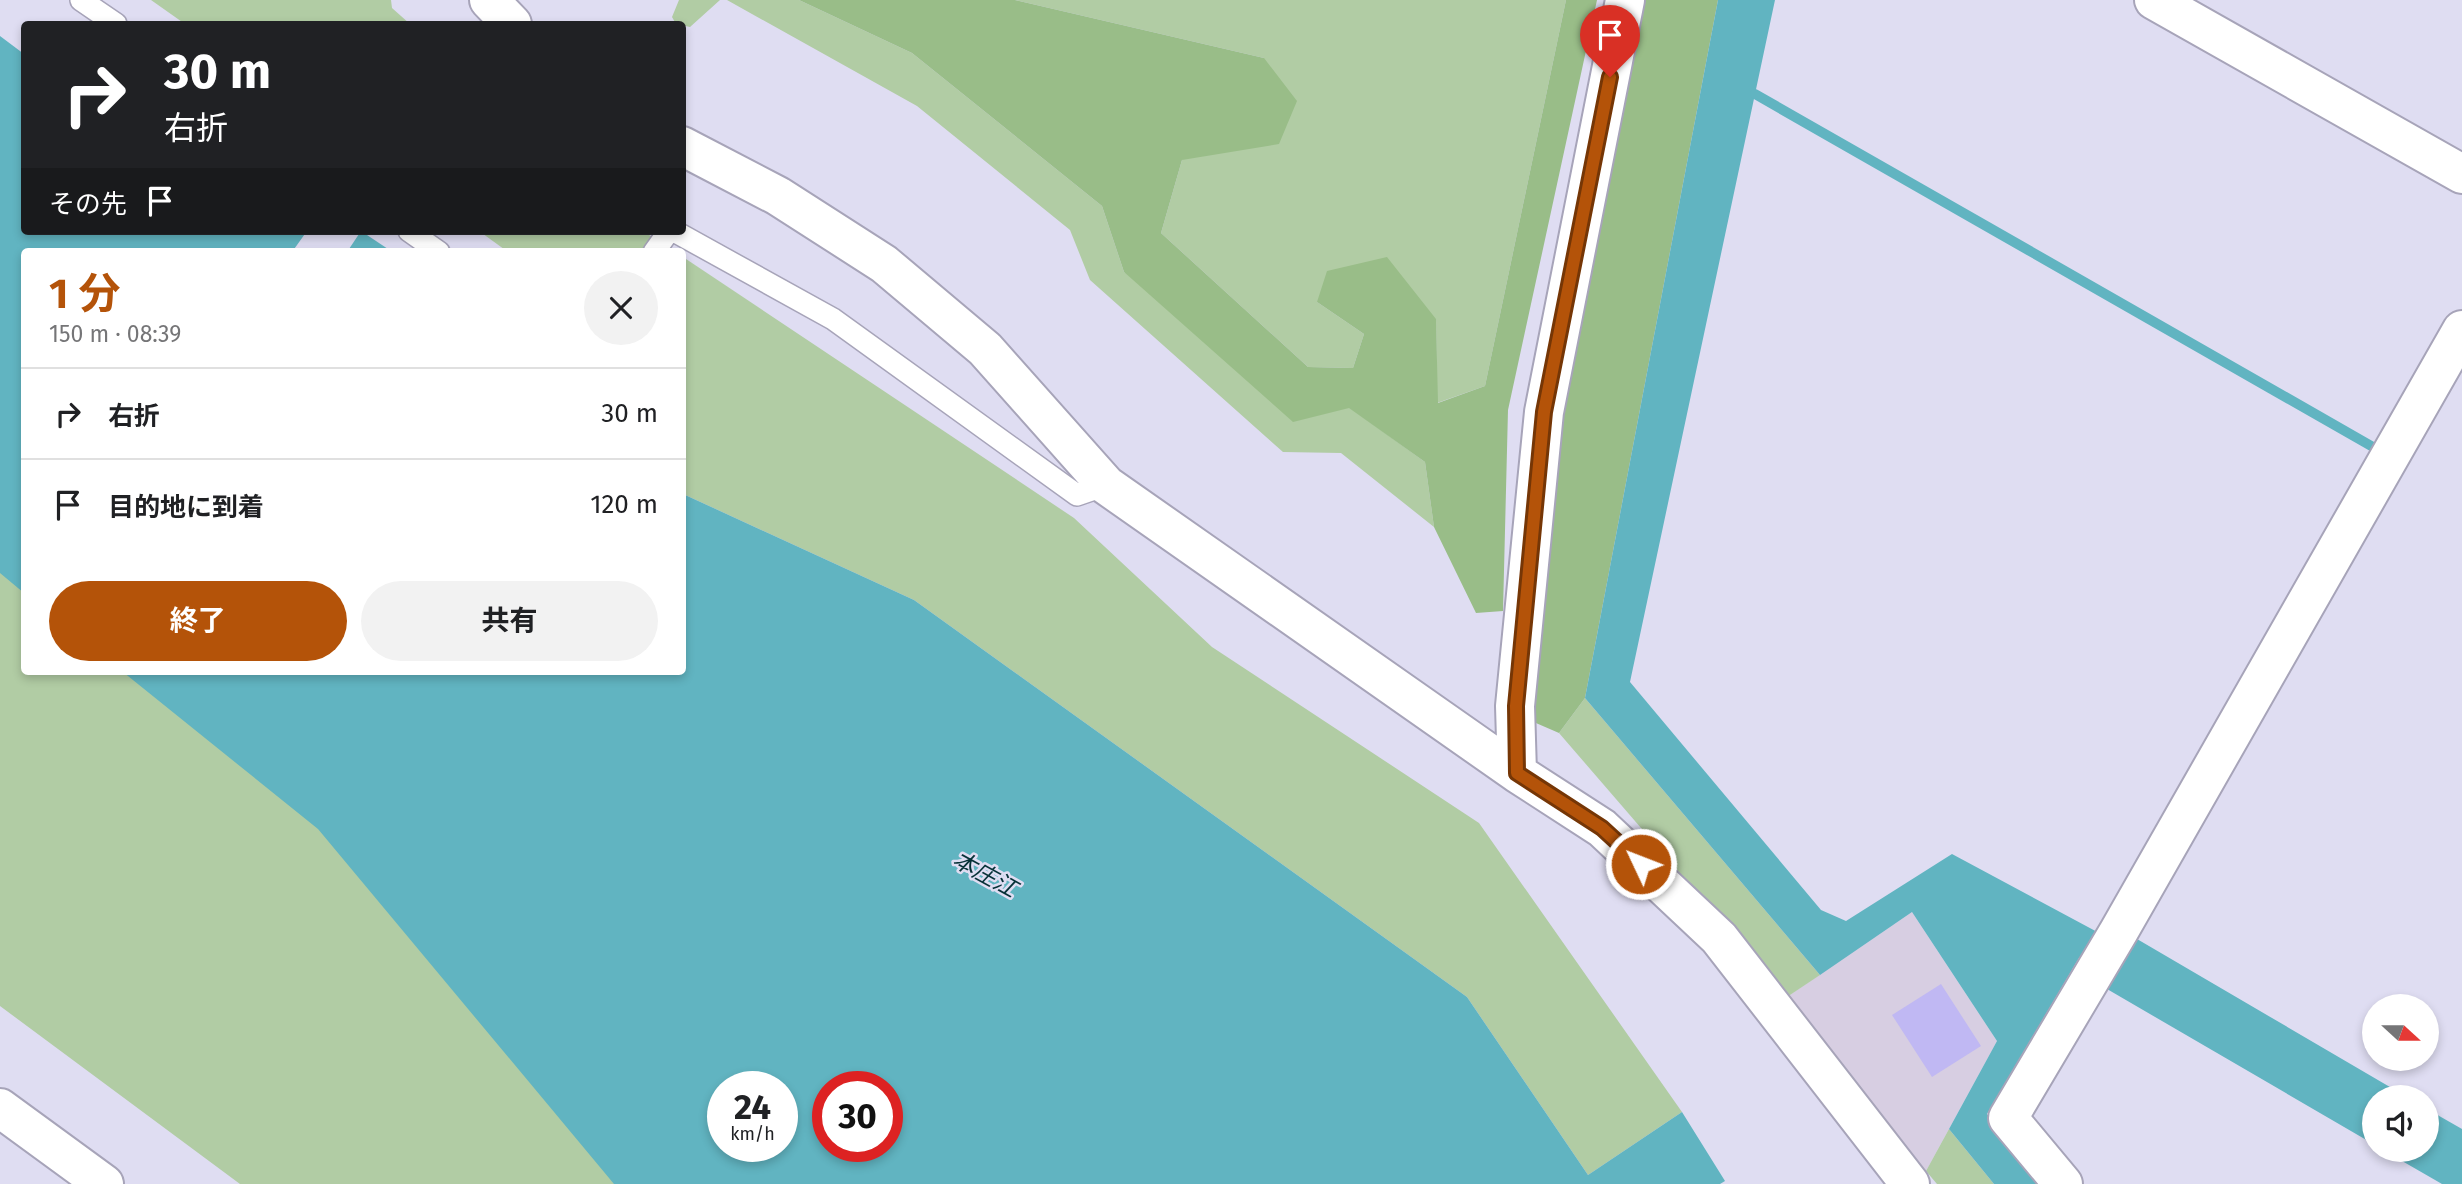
<!DOCTYPE html>
<html lang="ja">
<head>
<meta charset="utf-8">
<style>
  body { margin:0; font-family:"Fira Sans","Noto Sans JP",sans-serif; background:#f2f2f2; color:#202124; height:100vh; display:flex; flex-direction:column; font-size:26px; white-space:nowrap }
  * { box-sizing:border-box; margin:0 }
  p { font-size:23px; color:#757577 }
  .icon { flex:none; width:38px; height:38px; fill:none; stroke:currentColor; stroke-width:2; stroke-linecap:round; stroke-linejoin:round }
  .map { position:relative; flex:1; overflow:hidden }
  .panel { position:absolute; left:21px; top:248px; width:665px; height:427px; display:flex; flex-direction:column; background:#fff; border-radius:7px; box-shadow:0 4px 10px #0003 }
  .panel>* { flex:none }
  .banner { position:absolute; left:21px; top:21px; width:665px; height:214px; border-radius:7px; box-shadow:0 4px 10px #0003; background:#202124; color:#fff; overflow:hidden }
  .needle { width:46px; rotate:111deg }
  .controls { position:absolute; left:2362px; top:994px; display:grid; gap:14px }
  .controls a { display:grid; place-items:center; width:77px; height:77px; border-radius:50%; background:#fff; box-shadow:0 4px 10px #0003; font-size:35px }
  .speed { position:absolute; left:707px; top:1071px; display:flex; gap:14px; font-size:35px; font-weight:700; text-align:center }
  .speed>* { display:grid; place-content:center; width:91px; height:91px; border-radius:50%; background:#fff; box-shadow:0 4px 10px #0003; line-height:1 }
  .speed small { font-size:18px; font-weight:400 }
  .speed .limit { border:10px solid #d22; background:#fff; color:#111 }
  .pin { position:absolute; display:grid; place-items:center; width:60px; height:60px; color:#fff; margin:-72px -30px; border-radius:50% 50% 50% 0; rotate:-45deg; box-shadow:0 0 7px #0007 }
  .pin .icon { rotate:45deg }
  .me { position:absolute; width:77px; margin:-38px; rotate:313deg; stroke-linejoin:round; filter:drop-shadow(0 0 5px #0008) }
  .turn { display:flex; align-items:center; gap:24px; height:147px; padding:0 28px; font-size:32px }
  .turn .icon { width:91px; height:91px; stroke-width:2.5 }
  .turn b { display:block; font-size:49px; line-height:60px }
  .then { display:flex; align-items:center; height:66px; padding:0 28px; background:#0003; gap:14px; font-size:26px }
  .round { display:grid; place-items:center; flex:none; width:74px; height:74px; border-radius:37px; background:#f2f2f2 }
  .head { display:flex; align-items:center; justify-content:space-between; height:119px; padding:0 28px }
  h1 { font-size:42px; font-weight:700; line-height:52px; color:#b45309 }
  .primary-button { display:flex; gap:14px; margin-top:auto; padding:14px 28px }
  .primary-button a { flex:1; height:80px; border-radius:42px; background:#b45309; color:#fff; font-size:28px; font-weight:700; line-height:80px; text-align:center }
  .primary-button a+a { background:#f2f2f2; color:#202124 }
  ul { padding:0; list-style:none }
  li { display:flex; align-items:center; gap:21px; height:91px; padding:0 28px; border-top:2px solid #e0e0e0 }
  li div { flex:1 }
  li b { display:block; font-size:26px }
  li em { font-style:normal }
  .map>svg:first-child { display:block }
  .industrial { fill:#d7cee2 }
  .green { fill:#b1cca4 }
  .forest { fill:#99bd88 }
  .water { fill:#61b4c1; fill-rule:evenodd }
  .lines { fill:none; stroke-linecap:round; stroke-linejoin:round }
  .stream { stroke:#61b4c1; stroke-width:10 }
  .building { fill:#c0b8f3 }
  .lane-casing { stroke:#a7a4b9; stroke-width:24 }
  .street-casing { stroke:#a7a4b9; stroke-width:42 }
  .lane { stroke:#fff; stroke-width:21 }
  .street { stroke:#fff; stroke-width:38 }
  .route-casing { stroke:#753606; stroke-width:18 }
  .route { stroke:#b45309; stroke-width:12 }
  .labels { text-anchor:middle; stroke-width:5; stroke-linejoin:round; paint-order:stroke }
  .water-label { font-size:23px; font-style:italic; fill:#063137; stroke:#dfddf2 }
</style>
</head>
<body>
<div class="map">
<svg width="2462" height="1184" viewBox="0 0 2462 1184">
  <rect width="100%" height="100%" fill="#dfddf2"/>
  <path class="industrial" d="M 1912,912 L 1997,1041 L 1926,1171 L 1787,997 Z"/>
  <path class="green" d="M 151,0 L 391,0 L 392,8 L 410,24 L 185,24 Z
    M 679,0 L 720,0 L 690,27 L 676,24 L 672,17 Z
    M 727,0 L 799,0 L 912,53 L 1102,206 L 1124,272 L 1349,407 L 1425,462 L 1434,527 L 1341,453 L 1283,452 L 1090,280 L 1070,230 L 917,106 Z
    M 1015,0 L 1566,0 L 1485,386 L 1437,403 L 1436,319 L 1317,302 L 1364,334 L 1353,368 L 1308,367 L 1161,233 L 1182,160 L 1264,58 Z
    M 479,231 L 643,231 L 675,252 L 508,252 Z
    M 683,257 L 1074,518 L 1212,647 L 1479,823 L 1682,1112 L 1588,1175 L 1467,997 L 914,600 L 683,494 Z
    M 0,478 L 24,495 L 24,672 L 277,672 L 699,1184 L 240,1184 L 0,1006 Z
    M 1585,698 L 1820,975 L 1787,997 L 1559,733 Z
    M 1949,1129 L 1994,1184 L 1937,1184 L 1926,1171 Z"/>
  <path class="forest" d="M 799,0 L 1015,0 L 1264,58 L 1297,101 L 1279,144 L 1182,160 L 1161,233 L 1308,367 L 1353,368 L 1364,334 L 1317,302 L 1327,271 L 1387,257 L 1436,319 L 1438,403 L 1485,386 L 1566,0 L 1597,0 L 1508,410 L 1503,611 L 1476,613 L 1434,527 L 1425,462 L 1349,408 L 1293,422 L 1124,272 L 1102,206 L 912,53 Z
    M 1642,0 L 1718,0 L 1585,698 L 1559,733 L 1529,720 L 1558,405 Z"/>
  <path class="water" d="M 1718,0 L 1775,0 L 1630,682 L 1821,910 L 1846,921 L 1952,854 L 2129,949 L 2137,939 L 2407,1097 L 2375,1097 L 2375,1145 L 2107,989 L 2113,978 L 2079,958 L 1987,1114 L 2042,1184 L 1994,1184 L 1949,1129 L 1997,1041 L 1912,912 L 1820,975 L 1585,698 Z
    M 0,36 L 24,54 L 24,231 L 307,231 L 292,252 L 24,252 L 24,593 L 0,573 Z
    M 361,231 L 388,249 L 386,252 L 347,252 Z
    M 683,494 L 914,600 L 1467,997 L 1588,1175 L 1682,1112 L 1725,1181 L 1720,1184 L 614,1184 L 318,829 L 123,672 L 682,672 ZM 723,1087 L 782,1087 L 782,1146 L 723,1146 ZM 828,1087 L 887,1087 L 887,1146 L 828,1146 Z
    M 2427,1109 L 2462,1129 L 2462,1184 L 2442,1184 L 2383,1150 L 2427,1150 Z"/>
  <g class="lines">
    <path class="stream" d="M 1755,94 L 2373,447"/>
  </g>
  <path class="building" d="M 1941,984 L 1981,1046 L 1932,1077 L 1892,1015 Z"/>
  <g class="lines">
    <defs>
      <path id="lane" d="M 81,0 L 116,24
        M 409,231 L 439,252
        M 674,231 L 833,319 L 1077,495 L 1106,485
        M 654,252 L 669,231"/>
      <path id="street" d="M 489,0 L 512,24
        M 2154,0 L 2462,174
        M 682,146 L 778,196 L 884,264 L 985,349 L 1106,485 L 1517,773 L 1602,828 L 1719,938 L 1910,1184
        M 1517,773 L 1515,706 L 1544,412 L 1625,0
        M 0,1108 L 104,1184
        M 2063,1184 L 2008,1118 L 2119,931 L 2462,330"/>
    </defs>
    <use href="#lane" class="lane-casing"/>
    <use href="#street" class="street-casing"/>
    <use href="#lane" class="lane"/>
    <use href="#street" class="street"/>
  </g>
  <g class="lines">
    <defs>
      <path id="route" d="M 1610,77 L 1544,412 L 1516,706 L 1517,773 L 1602,828 L 1641,864"/>
    </defs>
    <use href="#route" class="route-casing"/>
    <use href="#route" class="route"/>
  </g>
  <g class="labels">
    <g class="water-label">
      <text transform="translate(985 874) rotate(29)" y="8">本庄江</text>
    </g>
  </g>
</svg>
<div class="controls">
<a><svg class="needle" viewBox="-14 -14 28 28"><path d="M0-13l5 13h-10z" fill="#e53935"/><path d="M0 13l5-13h-10z" fill="#757577"/></svg></a>
<a><svg class="icon" aria-label="sound" viewBox="0 0 24 24"><path d="M4 9h4l5-4v14l-5-4H4zM17 9q2 3 0 6"/></svg></a>
</div>
<div class="speed"><div>24<small>km/h</small></div><div class="limit">30</div></div>
<div class="pin" style="left:1610px;top:77px;background:#d93025"><svg class="icon" aria-label="arrive" viewBox="0 0 24 24"><path d="M6 21V4h12l-3 4 3 4H6"/></svg></div>
<svg class="me" style="left:1641px;top:864px" viewBox="-20 -20 40 40"><circle r="17" fill="#b45309" stroke="#fff" stroke-width="3"/><path d="M0-11L8 9 0 5-8 9z" fill="#fff"/></svg>
<div class="banner">
<div class="turn"><svg class="icon" aria-label="right" viewBox="0 0 24 24"><path d="M7 20v-9h11M14 6l5 5-5 5"/></svg><div><b>30 m</b>右折</div></div>
<div class="then">その先<svg class="icon" aria-label="arrive" viewBox="0 0 24 24"><path d="M6 21V4h12l-3 4 3 4H6"/></svg></div>
</div>
<section class="panel">
<div class="head"><div><h1>1 分</h1><p>150 m · 08:39</p></div><a class="round"><svg class="icon" aria-label="close" viewBox="0 0 24 24"><path d="M6 6l12 12M18 6L6 18"/></svg></a></div>
<ul>
<li><svg class="icon" aria-label="right" viewBox="0 0 24 24"><path d="M7 20v-9h11M14 6l5 5-5 5"/></svg><div><b>右折</b></div><em>30 m</em></li>
<li><svg class="icon" aria-label="arrive" viewBox="0 0 24 24"><path d="M6 21V4h12l-3 4 3 4H6"/></svg><div><b>目的地に到着</b></div><em>120 m</em></li>
</ul>
<div class="primary-button"><a>終了</a><a>共有</a></div>
</section>
</div>
</body>
</html>
